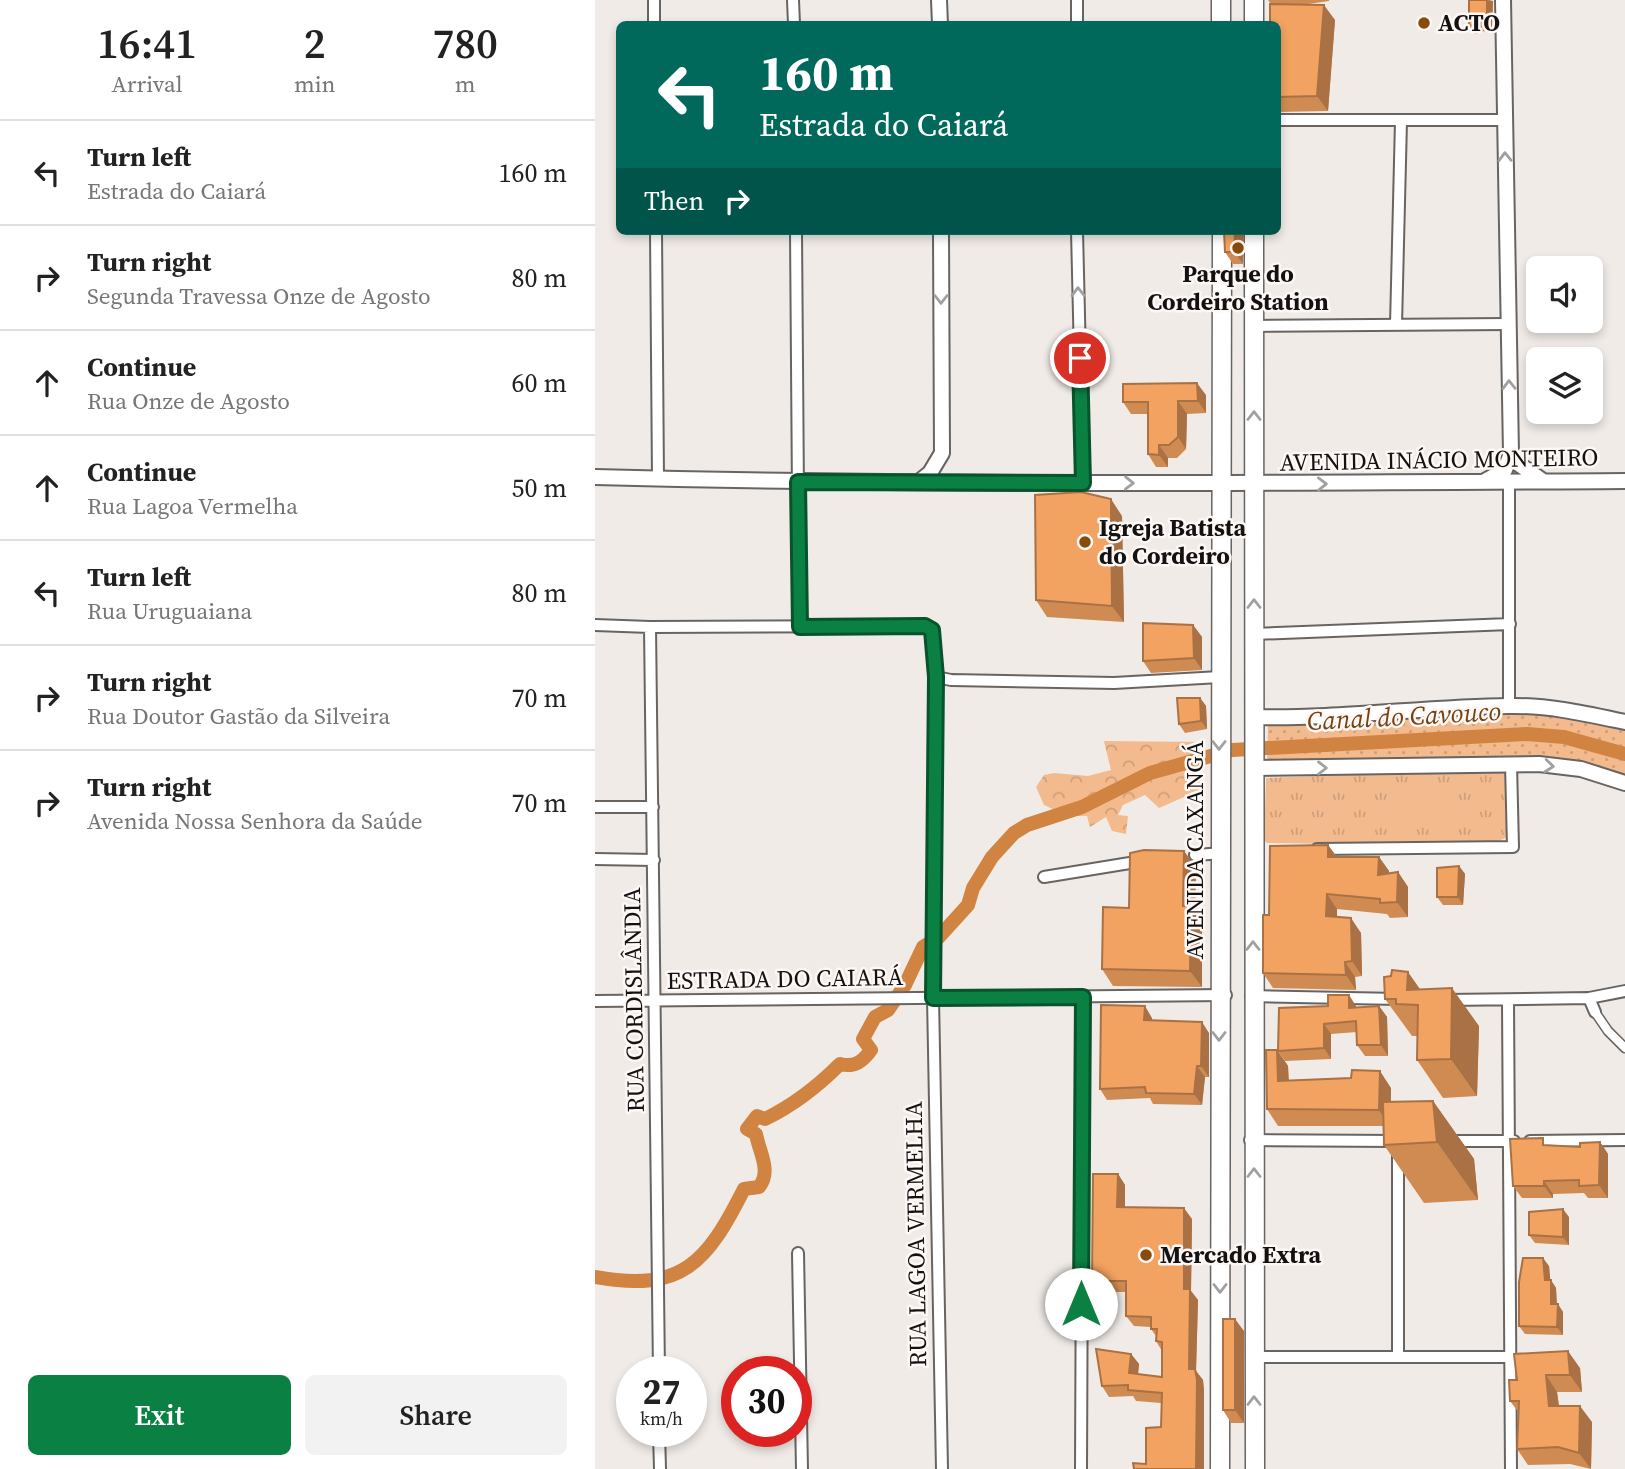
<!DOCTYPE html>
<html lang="en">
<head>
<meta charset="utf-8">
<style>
  body { margin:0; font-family:"Source Serif 4",serif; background:#f2f2f2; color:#222; height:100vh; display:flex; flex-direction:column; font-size:26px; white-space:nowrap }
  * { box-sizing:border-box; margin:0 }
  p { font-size:23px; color:#767676 }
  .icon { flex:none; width:38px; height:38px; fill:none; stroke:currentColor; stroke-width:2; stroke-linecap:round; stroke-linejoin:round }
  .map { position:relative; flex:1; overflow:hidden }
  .panel { display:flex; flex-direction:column; background:#fff; width:595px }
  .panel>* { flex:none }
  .guide { position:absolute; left:21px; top:21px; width:665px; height:214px; border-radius:10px; box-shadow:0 4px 10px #0003; background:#00695c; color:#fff; overflow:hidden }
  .buttons { position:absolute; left:931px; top:256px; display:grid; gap:14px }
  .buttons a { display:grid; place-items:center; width:77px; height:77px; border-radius:10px; background:#fff; box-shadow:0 4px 10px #0003; font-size:35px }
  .speed { position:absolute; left:21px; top:1356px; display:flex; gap:14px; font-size:35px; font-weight:700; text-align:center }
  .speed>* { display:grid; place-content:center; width:91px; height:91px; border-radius:50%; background:#fff; box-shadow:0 4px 10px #0003; line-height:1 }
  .speed small { font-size:18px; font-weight:400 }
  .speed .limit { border:10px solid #d22; background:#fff; color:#111 }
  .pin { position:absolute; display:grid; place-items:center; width:60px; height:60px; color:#fff; margin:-30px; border:4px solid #fff; border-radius:50%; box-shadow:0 2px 7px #0007 }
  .me { position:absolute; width:77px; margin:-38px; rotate:0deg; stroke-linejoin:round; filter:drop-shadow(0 0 5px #0008) }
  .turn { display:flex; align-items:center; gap:24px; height:147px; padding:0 28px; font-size:32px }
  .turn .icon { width:91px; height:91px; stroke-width:2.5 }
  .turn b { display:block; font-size:49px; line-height:60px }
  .then { display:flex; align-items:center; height:66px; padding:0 28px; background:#0003; gap:14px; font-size:26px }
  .eta { display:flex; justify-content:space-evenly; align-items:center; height:119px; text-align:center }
  .eta b { font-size:42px; font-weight:600; line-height:49px }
  .action { display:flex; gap:14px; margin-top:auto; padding:14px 28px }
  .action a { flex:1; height:80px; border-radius:10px; background:#0b8043; color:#fff; font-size:28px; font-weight:600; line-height:80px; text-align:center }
  .action a+a { background:#f2f2f2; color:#222 }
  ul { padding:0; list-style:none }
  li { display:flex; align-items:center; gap:21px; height:105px; padding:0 28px; border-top:2px solid #e0e0e0 }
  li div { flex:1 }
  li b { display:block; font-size:26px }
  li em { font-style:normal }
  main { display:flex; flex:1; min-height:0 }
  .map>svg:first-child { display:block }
  .grass { fill:url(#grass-dots) }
  .forest { fill:url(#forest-crowns) }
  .park { fill:url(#park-tufts) }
  .pitch { fill:#f3ba8e }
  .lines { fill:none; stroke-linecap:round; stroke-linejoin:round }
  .canal { stroke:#d18441; stroke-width:14 }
  .pedestrian-casing { stroke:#686461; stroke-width:11 }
  .minor-casing { stroke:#686461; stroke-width:14 }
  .tertiary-casing { stroke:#686461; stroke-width:18 }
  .primary-casing { stroke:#686461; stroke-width:21 }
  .pedestrian { stroke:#fff; stroke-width:8 }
  .minor { stroke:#fff; stroke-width:10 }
  .tertiary { stroke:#fff; stroke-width:14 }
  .primary { stroke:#fff; stroke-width:18 }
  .wall { fill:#d08b53 }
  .shaded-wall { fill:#a97144 }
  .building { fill:#f2a261; stroke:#a97144; stroke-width:2 }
  .oneway { stroke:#a1a0a0 }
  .route-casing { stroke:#07532c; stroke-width:18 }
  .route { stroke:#0b8043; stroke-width:12 }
  .poi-dot { fill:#884b0c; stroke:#fdf8f5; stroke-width:2.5 }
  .labels { text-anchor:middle; stroke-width:5; stroke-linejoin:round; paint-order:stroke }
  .poi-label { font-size:24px; font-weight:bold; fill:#141211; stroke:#fdf8f5; text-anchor:start }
  .street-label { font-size:24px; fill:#141211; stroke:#fdf8f5 }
  .water-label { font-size:26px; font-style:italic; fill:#764211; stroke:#fdf8f5 }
</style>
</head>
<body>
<main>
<section class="panel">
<div class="eta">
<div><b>16:41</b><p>Arrival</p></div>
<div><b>2</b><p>min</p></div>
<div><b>780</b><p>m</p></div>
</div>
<ul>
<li><svg class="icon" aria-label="left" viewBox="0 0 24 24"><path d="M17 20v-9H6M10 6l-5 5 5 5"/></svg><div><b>Turn left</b><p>Estrada do Caiará</p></div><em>160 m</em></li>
<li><svg class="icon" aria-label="right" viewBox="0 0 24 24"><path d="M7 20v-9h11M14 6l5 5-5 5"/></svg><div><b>Turn right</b><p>Segunda Travessa Onze de Agosto</p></div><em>80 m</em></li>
<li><svg class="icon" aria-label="ahead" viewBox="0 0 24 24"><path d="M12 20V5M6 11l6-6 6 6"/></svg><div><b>Continue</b><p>Rua Onze de Agosto</p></div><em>60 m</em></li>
<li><svg class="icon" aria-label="ahead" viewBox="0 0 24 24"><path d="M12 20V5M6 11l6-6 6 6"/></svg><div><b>Continue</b><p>Rua Lagoa Vermelha</p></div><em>50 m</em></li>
<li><svg class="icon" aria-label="left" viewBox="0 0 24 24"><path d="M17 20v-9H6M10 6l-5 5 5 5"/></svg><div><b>Turn left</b><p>Rua Uruguaiana</p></div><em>80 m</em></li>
<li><svg class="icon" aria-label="right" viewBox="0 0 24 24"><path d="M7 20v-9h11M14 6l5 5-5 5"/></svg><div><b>Turn right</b><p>Rua Doutor Gastão da Silveira</p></div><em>70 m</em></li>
<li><svg class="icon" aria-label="right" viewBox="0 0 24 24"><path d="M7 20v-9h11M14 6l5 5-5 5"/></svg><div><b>Turn right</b><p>Avenida Nossa Senhora da Saúde</p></div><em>70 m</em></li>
</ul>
<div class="action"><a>Exit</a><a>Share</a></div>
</section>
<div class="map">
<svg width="1030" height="1469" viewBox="0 0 1030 1469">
  <defs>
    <pattern id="grass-dots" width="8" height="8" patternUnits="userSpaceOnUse" patternTransform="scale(1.75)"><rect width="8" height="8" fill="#f3ba8e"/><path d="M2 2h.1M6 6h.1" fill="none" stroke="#cf9f79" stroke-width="1.8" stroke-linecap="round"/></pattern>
    <pattern id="forest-crowns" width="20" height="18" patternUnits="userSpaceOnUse" patternTransform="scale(1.75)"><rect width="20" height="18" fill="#f3ba8e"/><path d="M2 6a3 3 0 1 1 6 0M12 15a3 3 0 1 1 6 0" fill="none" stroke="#cf9f79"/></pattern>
    <pattern id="park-tufts" width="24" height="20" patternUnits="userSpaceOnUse" patternTransform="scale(1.75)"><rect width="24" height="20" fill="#f3ba8e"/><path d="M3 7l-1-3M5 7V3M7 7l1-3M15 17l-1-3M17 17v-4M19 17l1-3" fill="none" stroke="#cf9f79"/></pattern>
  </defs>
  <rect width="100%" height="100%" fill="#f0ebe7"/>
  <path class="grass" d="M 928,710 L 1005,721 L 1030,730 L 1030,780 L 984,766 L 672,765 L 673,721 Z"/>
  <path class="forest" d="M 509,741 L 608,742 L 605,790 L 564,808 L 550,795 L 528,805 L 523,815 L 533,816 L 531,834 L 517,831 L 511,817 L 495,827 L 492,816 L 473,816 L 449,805 L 441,787 L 449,775 L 459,773 L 493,776 L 516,770 Z"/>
  <path class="park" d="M 911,769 L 915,836 L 901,842 L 901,846 L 672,843 L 669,840 L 671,778 Z"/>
  <path class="pitch" d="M 859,788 L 860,817 L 797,820 L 796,791 Z"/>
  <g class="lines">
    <path class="canal" d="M 0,1277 C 88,1293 112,1262 149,1189 L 164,1187 C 177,1171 164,1152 161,1134 L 152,1129 L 162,1116 L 170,1119 C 199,1105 222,1087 245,1064 C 260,1068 268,1061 276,1050 L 268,1039 L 280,1017 L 293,1010 L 310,985 L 328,947 L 344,937 L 373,905 L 378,888 L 397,857 L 419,833 L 432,825 L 487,807 L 555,773 L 637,750 L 932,734 L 969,737 L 1030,754"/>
    <defs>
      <path id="pedestrian" d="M 1000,1012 L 1013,1031 L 1030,1048"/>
      <path id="minor" d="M 59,0 L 59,24
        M 198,0 L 199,24
        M 482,0 L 482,24
        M 682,120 L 910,120
        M 61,231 L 63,479
        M 201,231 L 204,627
        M 482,231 L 488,483
        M 801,325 L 806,121
        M 659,326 L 913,324
        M 0,625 L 55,627 L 330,626 L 337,630 L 341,677 L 338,998 L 347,1469
        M 55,627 L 64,1372
        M 659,634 L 915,624
        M 341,677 L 356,680 L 519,683 L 625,677
        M 914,706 L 914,482
        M 0,807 L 58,807
        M 722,849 L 918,847 L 916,764
        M 600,855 L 629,853
        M 0,859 L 59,860
        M 449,877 L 547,861
        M 656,996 L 804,999
        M 994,998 L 1000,1012
        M 852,1000 L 994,998 L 1030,991
        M 0,1001 L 631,995
        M 913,1001 L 916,1469
        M 655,1140 L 803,1141
        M 854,1141 L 919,1141
        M 935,1141 L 1030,1140
        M 803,1151 L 803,1357
        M 203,1253 L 207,1469
        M 659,1357 L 914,1357
        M 64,1432 L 65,1469
        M 486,1469 L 488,997"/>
      <path id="tertiary" d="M 344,0 L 345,24
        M 916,453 L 922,463 L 948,481
        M 0,477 C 343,486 687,483 1030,481
        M 325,481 L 335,473 L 347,453 L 346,231
        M 890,481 L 910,470 L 916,453 L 908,0
        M 659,717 C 744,719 829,707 914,706 C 953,705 992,714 1030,722
        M 659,768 L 944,764 L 986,769 L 1030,783"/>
      <path id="primary" d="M 626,0 L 626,24
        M 659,24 L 659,0
        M 659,231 L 660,1469
        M 625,1469 L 627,231"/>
    </defs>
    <use href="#pedestrian" class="pedestrian-casing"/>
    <use href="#minor" class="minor-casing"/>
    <use href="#tertiary" class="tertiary-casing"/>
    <use href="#primary" class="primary-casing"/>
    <use href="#pedestrian" class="pedestrian"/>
    <use href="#minor" class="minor"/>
    <use href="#tertiary" class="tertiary"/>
    <use href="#primary" class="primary"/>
  </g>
  <path class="wall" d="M 673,0 L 734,0 L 734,1 L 706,5 L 740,20 L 733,111 L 682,112 L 682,24 L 676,4 Z
    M 892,0 L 898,1 L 897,29 L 880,34 L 874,26 Z
    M 629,231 L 648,264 L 638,264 L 630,252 Z
    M 611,395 L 611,413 L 592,414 L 591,449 L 582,458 L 573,458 L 573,467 L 561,467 L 553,454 L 553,414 L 536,414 L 528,402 Z
    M 527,516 L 529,622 L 452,617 L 441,600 Z
    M 598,625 L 607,637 L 607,670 L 556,673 L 548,661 Z
    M 605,698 L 611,706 L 612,729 L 590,733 L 584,724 Z
    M 733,845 L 742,857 L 784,857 L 794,871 L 794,873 L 803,872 L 813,887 L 813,917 L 795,918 L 792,914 L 742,909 L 742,917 L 766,933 L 767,976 L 760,977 L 761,990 L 678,988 L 668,973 L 674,915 Z
    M 864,866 L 870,874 L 868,905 L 848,905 L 842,897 Z
    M 601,867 L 600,912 L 607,923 L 607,987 L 518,986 L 507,969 L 534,908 Z
    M 825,989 L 884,1026 L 882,1096 L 848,1098 L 822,1060 L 822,1036 L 817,1036 L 790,999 Z
    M 761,1006 L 761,1008 L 784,1006 L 792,1017 L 793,1056 L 770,1056 L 762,1045 L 762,1032 L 736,1034 L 736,1059 L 690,1061 L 683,1051 L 684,1008 Z
    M 557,1018 L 557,1021 L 614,1033 L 614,1077 L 610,1077 L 607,1105 L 558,1104 L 555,1098 L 512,1100 L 505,1089 Z
    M 682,1050 L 693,1066 L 694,1081 L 796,1088 L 796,1102 L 838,1101 L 879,1159 L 883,1200 L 829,1203 L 789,1145 L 789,1126 L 683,1126 L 672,1109 Z
    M 1005,1142 L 1013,1154 L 1013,1198 L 993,1198 L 989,1193 L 958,1194 L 958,1198 L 927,1198 L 918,1186 L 952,1145 L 985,1147 Z
    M 523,1174 L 530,1185 L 530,1207 L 597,1219 L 596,1291 L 603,1300 L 601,1371 L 608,1380 L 609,1391 L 551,1464 L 566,1427 L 566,1403 L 541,1401 L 538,1396 L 514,1397 L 507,1386 L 536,1354 L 544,1364 L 543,1374 L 567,1377 L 567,1351 L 561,1341 L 561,1336 L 556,1329 L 556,1327 L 539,1326 L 531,1316 L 531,1292 L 504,1292 L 497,1281 Z
    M 974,1217 L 974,1245 L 940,1243 L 934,1235 Z
    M 954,1266 L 955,1280 L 961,1288 L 962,1304 L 968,1312 L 968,1335 L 930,1334 L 924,1326 Z
    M 649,1331 L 649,1423 L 636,1423 L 628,1410 Z
    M 985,1368 L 987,1392 L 962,1392 L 964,1406 L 997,1422 L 996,1469 L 975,1464 L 933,1465 L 922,1449 L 924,1413 L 915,1401 L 922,1380 Z"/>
  <path class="shaded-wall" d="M 892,0 L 898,1 L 897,29 L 892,21 Z
    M 729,5 L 740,20 L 733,111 L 722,96 Z
    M 640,231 L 649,231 L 648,264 L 639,252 Z
    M 602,383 L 611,395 L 611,413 L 603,401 Z
    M 583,401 L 592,414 L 591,449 L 583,437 Z
    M 564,445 L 573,458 L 573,467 L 564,455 Z
    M 516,499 L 527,516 L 529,622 L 517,606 Z
    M 598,625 L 607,637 L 607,670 L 599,658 Z
    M 605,698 L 611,706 L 612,729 L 606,721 Z
    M 733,845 L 744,860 L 733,857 Z
    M 589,851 L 601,867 L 600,912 L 607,923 L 607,987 L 595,971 L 588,906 Z
    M 784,857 L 794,871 L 793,890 L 783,875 Z
    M 864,866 L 870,874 L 868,905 L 863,897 Z
    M 803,872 L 813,887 L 813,917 L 802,902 Z
    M 732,894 L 742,909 L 742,931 L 731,916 Z
    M 756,918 L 766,933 L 767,976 L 757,961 Z
    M 750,962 L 760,977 L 761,990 L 751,975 Z
    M 813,972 L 839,1009 L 812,990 Z
    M 857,988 L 884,1026 L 882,1096 L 856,1059 Z
    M 754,995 L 761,1006 L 762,1019 L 754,1008 Z
    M 550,1006 L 557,1018 L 557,1031 L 549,1020 Z
    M 784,1006 L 792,1017 L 793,1056 L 786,1045 Z
    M 607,1022 L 614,1033 L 614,1077 L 606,1066 Z
    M 729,1024 L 736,1034 L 736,1059 L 729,1048 Z
    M 682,1050 L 693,1066 L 694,1097 L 683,1081 Z
    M 602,1066 L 610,1077 L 607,1105 L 599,1094 Z
    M 785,1071 L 796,1088 L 795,1127 L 784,1110 Z
    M 838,1101 L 879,1159 L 883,1200 L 842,1142 Z
    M 1005,1142 L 1013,1154 L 1013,1198 L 1004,1185 Z
    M 523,1174 L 530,1185 L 530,1217 L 522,1207 Z
    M 949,1181 L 958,1194 L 958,1198 L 949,1186 Z
    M 589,1208 L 597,1219 L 596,1291 L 603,1300 L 601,1371 L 608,1380 L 609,1391 L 609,1469 L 601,1469 L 589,1289 Z
    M 968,1209 L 974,1217 L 974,1245 L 968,1237 Z
    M 948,1258 L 954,1266 L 956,1287 L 956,1280 L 961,1288 L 962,1312 L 956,1304 L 950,1280 Z
    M 963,1304 L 968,1312 L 968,1335 L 962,1327 Z
    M 640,1319 L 649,1331 L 649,1423 L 640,1410 Z
    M 973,1351 L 985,1368 L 987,1392 L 975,1375 Z
    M 536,1354 L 544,1364 L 542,1384 L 534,1373 Z
    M 951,1375 L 962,1392 L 966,1423 L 954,1406 Z
    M 985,1406 L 997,1422 L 996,1469 L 984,1453 Z"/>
  <path class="building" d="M 874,0 L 892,0 L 892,21 L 874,26 Z
    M 675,4 L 729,5 L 722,96 L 682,97 L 682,24 L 675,24 Z
    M 629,231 L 640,231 L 639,252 L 630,252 Z
    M 602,383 L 603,401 L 583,401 L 583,437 L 574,445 L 564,445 L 564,455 L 553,454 L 553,402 L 528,402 L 528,384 Z
    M 486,492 L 516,499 L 517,606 L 441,600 L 440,495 Z
    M 548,623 L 598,625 L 599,658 L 548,661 Z
    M 582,698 L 605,698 L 606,721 L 584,724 Z
    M 733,845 L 733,857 L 784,857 L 783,875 L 803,872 L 802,902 L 785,903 L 785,899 L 732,894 L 731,916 L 756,918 L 757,961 L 750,962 L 751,975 L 668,973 L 668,915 L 674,915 L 675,846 Z
    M 549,850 L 589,851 L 588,906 L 596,906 L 595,971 L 507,969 L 508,907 L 534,908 L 535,853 Z
    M 864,866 L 863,897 L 842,897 L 842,868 Z
    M 797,970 L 813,972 L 812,990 L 857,988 L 856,1059 L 822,1060 L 823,1005 L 801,1004 L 801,999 L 790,999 L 789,977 L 796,976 Z
    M 733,995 L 754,995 L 754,1008 L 784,1006 L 786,1045 L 762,1045 L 761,1021 L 729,1024 L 729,1048 L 683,1051 L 684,1008 L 733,1006 Z
    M 506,1005 L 550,1006 L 549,1020 L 607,1022 L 606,1066 L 602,1066 L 599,1094 L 551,1093 L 550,1087 L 505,1089 Z
    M 671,1050 L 682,1050 L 683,1081 L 756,1078 L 757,1070 L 785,1071 L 784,1110 L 672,1109 Z
    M 838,1101 L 842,1142 L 789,1145 L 788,1102 Z
    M 948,1138 L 948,1145 L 985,1147 L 985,1143 L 1005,1142 L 1004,1185 L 984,1186 L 984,1180 L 949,1181 L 949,1186 L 918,1186 L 915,1139 Z
    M 498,1174 L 523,1174 L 522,1207 L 589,1208 L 589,1289 L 595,1289 L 594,1369 L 600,1369 L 602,1380 L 601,1469 L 539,1469 L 538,1463 L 551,1464 L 551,1428 L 566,1427 L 567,1393 L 533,1390 L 533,1385 L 507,1386 L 501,1349 L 536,1354 L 534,1373 L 567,1377 L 567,1342 L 561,1341 L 562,1329 L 556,1329 L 556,1317 L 531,1316 L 531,1281 L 497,1281 Z
    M 968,1209 L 968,1237 L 934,1235 L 934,1212 Z
    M 928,1258 L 948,1258 L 950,1280 L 956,1280 L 956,1304 L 963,1304 L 962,1327 L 924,1326 L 924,1282 Z
    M 628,1319 L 640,1319 L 640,1410 L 628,1410 Z
    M 973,1351 L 975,1375 L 951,1375 L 954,1406 L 985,1406 L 984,1453 L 963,1447 L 922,1449 L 924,1401 L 915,1401 L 914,1380 L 922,1380 L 919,1354 Z"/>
  <defs><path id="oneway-chevron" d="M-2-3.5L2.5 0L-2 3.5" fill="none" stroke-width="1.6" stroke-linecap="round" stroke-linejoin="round" transform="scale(1.75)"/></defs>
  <g class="oneway">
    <use href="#oneway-chevron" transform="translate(910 157) rotate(-91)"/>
    <use href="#oneway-chevron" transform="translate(483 292) rotate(-91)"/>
    <use href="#oneway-chevron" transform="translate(346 299) rotate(90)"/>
    <use href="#oneway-chevron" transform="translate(914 385) rotate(-91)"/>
    <use href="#oneway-chevron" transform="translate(659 416) rotate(-90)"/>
    <use href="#oneway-chevron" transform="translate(534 483) rotate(1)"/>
    <use href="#oneway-chevron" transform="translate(727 484) rotate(-1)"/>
    <use href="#oneway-chevron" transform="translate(659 604) rotate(-90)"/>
    <use href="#oneway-chevron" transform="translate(624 745) rotate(90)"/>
    <use href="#oneway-chevron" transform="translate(954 766) rotate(6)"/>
    <use href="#oneway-chevron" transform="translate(727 768)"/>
    <use href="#oneway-chevron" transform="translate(658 946) rotate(-90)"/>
    <use href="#oneway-chevron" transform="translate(624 1036) rotate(90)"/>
    <use href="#oneway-chevron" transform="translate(659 1173) rotate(-90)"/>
    <use href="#oneway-chevron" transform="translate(625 1288) rotate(90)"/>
    <use href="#oneway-chevron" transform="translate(659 1401) rotate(-90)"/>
  </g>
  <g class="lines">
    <defs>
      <path id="route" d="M 485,358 L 488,483 L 203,482 L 205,627 L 330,626 L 337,630 L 341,677 L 338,998 L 488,997 L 486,1304"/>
    </defs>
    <use href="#route" class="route-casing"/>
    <use href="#route" class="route"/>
  </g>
  <g class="poi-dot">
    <circle cx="829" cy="23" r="7"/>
    <circle cx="643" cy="248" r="7"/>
    <circle cx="490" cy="542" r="7"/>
    <circle cx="551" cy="1255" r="7"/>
  </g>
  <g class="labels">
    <g class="poi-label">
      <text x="843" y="31">ACTO</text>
      <text x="643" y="282" text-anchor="middle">Parque do<tspan x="643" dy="28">Cordeiro Station</tspan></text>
      <text x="504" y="536">Igreja Batista<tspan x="504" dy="28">do Cordeiro</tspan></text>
      <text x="565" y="1263">Mercado Extra</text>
    </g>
    <g class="street-label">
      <text transform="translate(844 460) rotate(-1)" y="8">AVENIDA INÁCIO MONTEIRO</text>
      <text transform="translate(600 850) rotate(-90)" y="8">AVENIDA CAXANGÁ</text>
      <text transform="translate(190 979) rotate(-1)" y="8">ESTRADA DO CAIARÁ</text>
      <text transform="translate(39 1000) rotate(-91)" y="8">RUA CORDISLÂNDIA</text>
      <text transform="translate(321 1234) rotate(-91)" y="8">RUA LAGOA VERMELHA</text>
    </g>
    <g class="water-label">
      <text transform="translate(809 716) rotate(-3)" y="9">Canal do Cavouco</text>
    </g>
  </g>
</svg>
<div class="buttons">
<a><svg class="icon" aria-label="sound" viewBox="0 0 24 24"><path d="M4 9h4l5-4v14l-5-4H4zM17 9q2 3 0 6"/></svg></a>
<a><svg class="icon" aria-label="layers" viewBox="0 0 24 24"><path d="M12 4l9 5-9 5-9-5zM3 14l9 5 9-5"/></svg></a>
</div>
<div class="speed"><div>27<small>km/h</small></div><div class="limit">30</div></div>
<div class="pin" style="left:485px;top:358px;background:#d93025"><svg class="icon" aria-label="arrive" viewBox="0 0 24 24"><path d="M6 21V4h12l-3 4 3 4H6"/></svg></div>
<svg class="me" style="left:486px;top:1304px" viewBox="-20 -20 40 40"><circle r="19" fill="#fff"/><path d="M0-13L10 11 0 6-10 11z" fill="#0b8043"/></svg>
<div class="guide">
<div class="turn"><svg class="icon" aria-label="left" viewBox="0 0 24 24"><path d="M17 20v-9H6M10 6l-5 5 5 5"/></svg><div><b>160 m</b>Estrada do Caiará</div></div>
<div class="then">Then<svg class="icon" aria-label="right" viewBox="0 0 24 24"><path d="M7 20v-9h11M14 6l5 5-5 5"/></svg></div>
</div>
</div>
</main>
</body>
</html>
